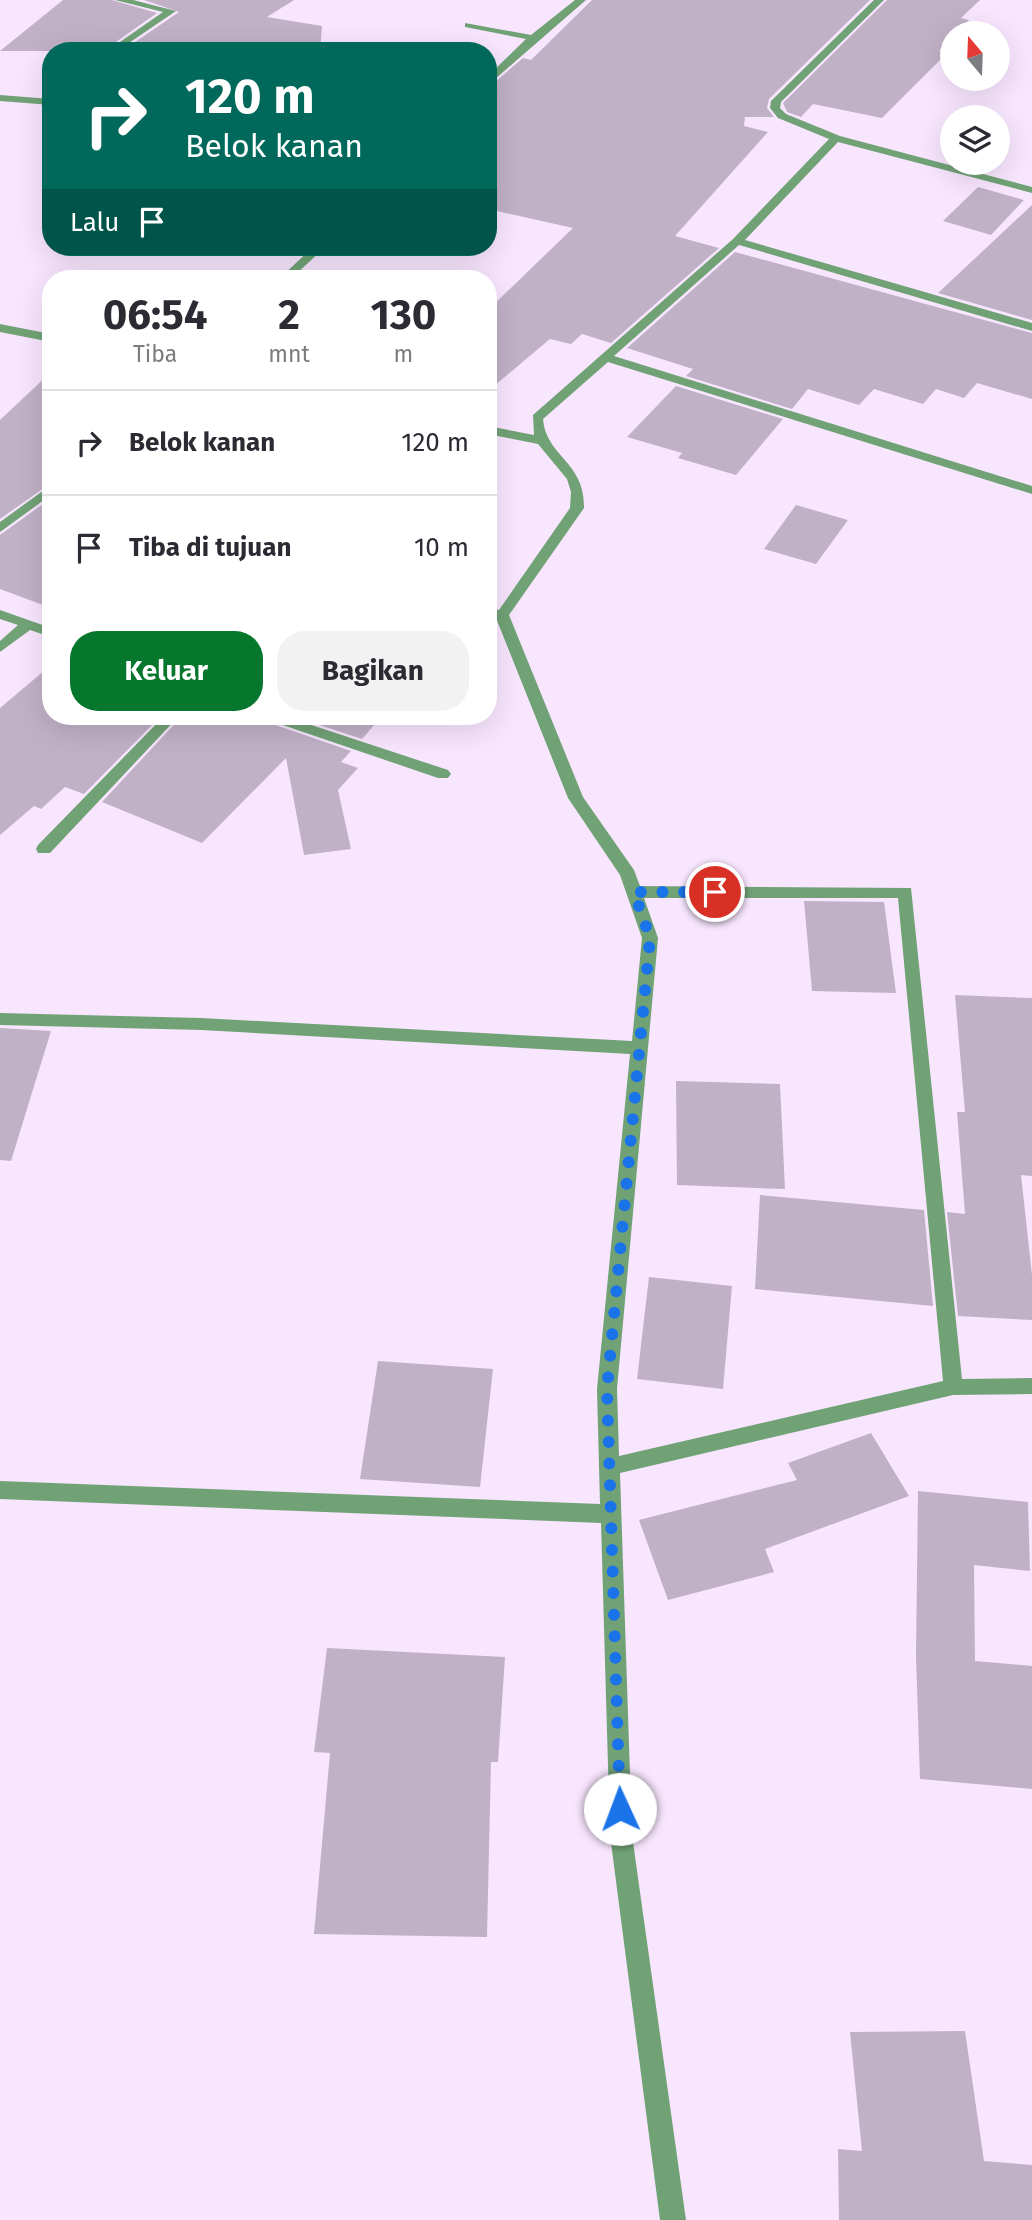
<!DOCTYPE html>
<html lang="id">
<head>
<meta charset="utf-8">
<style>
  body { margin:0; font-family:"Fira Sans",sans-serif; background:#f2f2f3; color:#2b2b33; height:100vh; display:flex; flex-direction:column; font-size:26px; white-space:nowrap }
  * { box-sizing:border-box; margin:0 }
  p { font-size:23px; color:#7c7c81 }
  .icon { flex:none; width:38px; height:38px; fill:none; stroke:currentColor; stroke-width:2; stroke-linecap:round; stroke-linejoin:round }
  .map { position:relative; flex:1; overflow:hidden }
  .panel { position:absolute; left:42px; top:270px; width:455px; height:455px; display:flex; flex-direction:column; background:#fff; border-radius:28px; box-shadow:0 7px 28px #0002 }
  .panel>* { flex:none }
  .hud { position:absolute; left:42px; top:42px; width:455px; height:214px; border-radius:28px; box-shadow:0 7px 28px #0002; background:#00695c; color:#fff; overflow:hidden }
  .needle { width:46px; rotate:341deg }
  .controls { position:absolute; left:940px; top:21px; display:grid; gap:14px }
  .controls a { display:grid; place-items:center; width:70px; height:70px; border-radius:50%; background:#fff; box-shadow:0 7px 28px #0002; font-size:35px }
  .pin { position:absolute; display:grid; place-items:center; width:60px; height:60px; color:#fff; margin:-30px; border:4px solid #fff; border-radius:50%; box-shadow:0 2px 7px #0007 }
  .me { position:absolute; width:77px; margin:-38px; rotate:358deg; stroke-linejoin:round; filter:drop-shadow(0 0 5px #0008) }
  .turn { display:flex; align-items:center; gap:24px; height:147px; padding:0 28px; font-size:32px }
  .turn .icon { width:91px; height:91px; stroke-width:2.5 }
  .turn b { display:block; font-size:49px; line-height:60px }
  .then { display:flex; align-items:center; height:66px; padding:0 28px; background:#0003; gap:14px; font-size:26px }
  .eta { display:flex; justify-content:space-evenly; align-items:center; height:119px; text-align:center }
  .eta b { font-size:42px; font-weight:700; line-height:49px }
  .button { display:flex; gap:14px; margin-top:auto; padding:14px 28px }
  .button a { flex:1; height:80px; border-radius:28px; background:#06772c; color:#fff; font-size:28px; font-weight:700; line-height:80px; text-align:center }
  .button a+a { background:#f2f2f3; color:#2b2b33 }
  ul { padding:0; list-style:none }
  li { display:flex; align-items:center; gap:21px; height:105px; padding:0 28px; border-top:2px solid #e1e1e2 }
  li div { flex:1 }
  li b { display:block; font-size:26px }
  li em { font-style:normal }
  .map>svg:first-child { display:block }
  .building { fill:#c1b1c7 }
  .lines { fill:none; stroke-linecap:round; stroke-linejoin:round }
  .minor { fill:#71a276; fill-rule:evenodd }
  .route { stroke:#1a73e8; stroke-width:12; stroke-dasharray:0 21.6 }
</style>
</head>
<body>
<div class="map">
<svg width="1032" height="2220" viewBox="0 0 1032 2220">
  <rect width="100%" height="100%" fill="#f8e6fe"/>
  <path class="building" d="M 63,0 L 112,0 L 157,13 L 116,42 L 117,51 L 0,51 Z
    M 144,0 L 294,0 L 267,17 L 322,26 L 320,51 L 122,51 L 179,12 Z
    M 592,0 L 870,0 L 769,99 L 767,108 L 774,117 L 745,117 L 744,126 L 768,132 L 675,236 L 719,248 L 611,343 L 582,334 L 571,344 L 550,339 L 488,391 L 488,310 L 573,228 L 488,209 L 488,88 L 523,58 L 531,60 Z
    M 887,0 L 980,0 L 961,18 L 969,20 L 956,33 L 952,33 L 952,38 L 939,51 L 947,53 L 882,118 L 813,104 L 801,117 L 787,112 L 783,103 Z
    M 978,187 L 1024,200 L 991,235 L 943,221 Z
    M 1032,205 L 1032,320 L 938,293 Z
    M 735,252 L 1032,333 L 1032,399 L 977,383 L 964,398 L 936,389 L 923,404 L 874,389 L 859,405 L 808,389 L 792,409 L 686,376 L 693,369 L 627,348 Z
    M 51,372 L 51,483 L 0,519 L 0,420 Z
    M 676,386 L 783,419 L 736,475 L 678,458 L 682,453 L 627,437 Z
    M 51,498 L 51,608 L 0,589 L 0,535 Z
    M 796,505 L 848,520 L 816,564 L 764,549 Z
    M 51,665 L 51,716 L 161,716 L 84,794 L 65,787 L 41,809 L 34,806 L 0,835 L 0,708 Z
    M 182,716 L 260,716 L 264,721 L 351,751 L 341,762 L 358,768 L 338,790 L 351,849 L 304,855 L 286,758 L 202,843 L 102,802 Z
    M 292,716 L 382,716 L 362,739 Z
    M 804,901 L 884,902 L 896,993 L 812,991 Z
    M 955,995 L 1032,998 L 1032,1176 L 1021,1175 L 1032,1275 L 1032,1320 L 958,1316 L 947,1212 L 965,1214 L 957,1112 L 965,1112 Z
    M 0,1028 L 51,1031 L 11,1161 L 0,1160 Z
    M 676,1081 L 780,1084 L 785,1189 L 677,1185 Z
    M 760,1195 L 924,1210 L 933,1306 L 755,1289 Z
    M 649,1277 L 732,1286 L 723,1389 L 637,1379 Z
    M 378,1361 L 493,1369 L 480,1487 L 360,1479 Z
    M 871,1433 L 909,1496 L 765,1549 L 774,1572 L 668,1600 L 639,1520 L 797,1480 L 788,1463 Z
    M 918,1491 L 1028,1502 L 1030,1571 L 974,1565 L 975,1661 L 1032,1666 L 1032,1789 L 920,1779 L 916,1656 Z
    M 327,1648 L 505,1657 L 498,1762 L 491,1762 L 487,1937 L 314,1934 L 330,1753 L 314,1752 Z
    M 965,2031 L 984,2161 L 1032,2165 L 1032,2220 L 839,2220 L 838,2149 L 862,2151 L 850,2032 Z"/>
  <g class="lines">
    <path class="minor" d="M 115,0 L 133,0 L 176,11 L 120,49 L 117,48 L 117,44 L 163,12 Z
      M 575,0 L 586,0 L 488,85 L 488,76 L 526,39 L 465,27 L 465,23 L 531,35 Z
      M 874,0 L 884,0 L 781,102 L 780,108 L 786,114 L 840,136 L 1032,187 L 1032,193 L 838,142 L 745,240 L 1032,323 L 1032,331 L 739,245 L 614,356 L 1032,486 L 1032,494 L 608,362 L 543,419 C 546,457 585,461 584,508 L 509,615 L 583,797 L 634,870 L 640,886 L 911,888 L 962,1379 L 1032,1378 L 1032,1394 L 953,1395 L 620,1473 L 632,1835 L 686,2220 L 660,2220 L 610,1835 L 601,1523 L 0,1499 L 0,1481 L 600,1504 L 597,1389 L 630,1054 L 201,1030 L 0,1025 L 0,1013 L 201,1018 L 632,1041 L 642,938 L 620,875 L 568,798 L 496,618 L 488,615 L 488,607 L 499,610 L 570,508 L 571,492 L 567,479 L 538,444 L 488,434 L 488,426 L 534,435 L 533,415 L 733,239 L 829,139 L 778,118 L 770,108 L 771,101 ZM 644,898 L 898,898 L 943,1381 L 619,1456 L 617,1389 L 658,938 Z
      M 0,95 L 51,99 L 51,105 L 0,101 Z
      M 313,247 L 325,247 L 292,278 L 280,278 Z
      M 0,324 L 51,334 L 51,342 L 0,332 Z
      M 51,485 L 51,495 L 0,532 L 0,522 Z
      M 0,610 L 51,628 L 51,637 L 30,630 L 0,652 L 0,641 L 18,625 L 0,619 Z
      M 164,716 L 179,716 L 50,853 L 38,853 L 36,849 L 38,845 Z
      M 263,716 L 284,716 L 448,770 L 451,774 L 448,778 L 438,778 L 265,719 Z"/>
  </g>
  <g class="lines">
    <path class="route" d="M 620,1809 L 607,1389 L 650,938 L 634,892 L 715,892"/>
  </g>
</svg>
<div class="controls">
<a><svg class="needle" viewBox="-14 -14 28 28"><path d="M0-13l5 13h-10z" fill="#e53935"/><path d="M0 13l5-13h-10z" fill="#7c7c81"/></svg></a>
<a><svg class="icon" aria-label="layers" viewBox="0 0 24 24"><path d="M12 4l9 5-9 5-9-5zM3 14l9 5 9-5"/></svg></a>
</div>
<div class="pin" style="left:715px;top:892px;background:#d93025"><svg class="icon" aria-label="arrive" viewBox="0 0 24 24"><path d="M6 21V4h12l-3 4 3 4H6"/></svg></div>
<svg class="me" style="left:620px;top:1809px" viewBox="-20 -20 40 40"><circle r="19" fill="#fff"/><path d="M0-13L10 11 0 6-10 11z" fill="#1a73e8"/></svg>
<div class="hud">
<div class="turn"><svg class="icon" aria-label="right" viewBox="0 0 24 24"><path d="M7 20v-9h11M14 6l5 5-5 5"/></svg><div><b>120 m</b>Belok kanan</div></div>
<div class="then">Lalu<svg class="icon" aria-label="arrive" viewBox="0 0 24 24"><path d="M6 21V4h12l-3 4 3 4H6"/></svg></div>
</div>
<section class="panel">
<div class="eta">
<div><b>06:54</b><p>Tiba</p></div>
<div><b>2</b><p>mnt</p></div>
<div><b>130</b><p>m</p></div>
</div>
<ul>
<li><svg class="icon" aria-label="right" viewBox="0 0 24 24"><path d="M7 20v-9h11M14 6l5 5-5 5"/></svg><div><b>Belok kanan</b></div><em>120 m</em></li>
<li><svg class="icon" aria-label="arrive" viewBox="0 0 24 24"><path d="M6 21V4h12l-3 4 3 4H6"/></svg><div><b>Tiba di tujuan</b></div><em>10 m</em></li>
</ul>
<div class="button"><a>Keluar</a><a>Bagikan</a></div>
</section>
</div>
</body>
</html>
